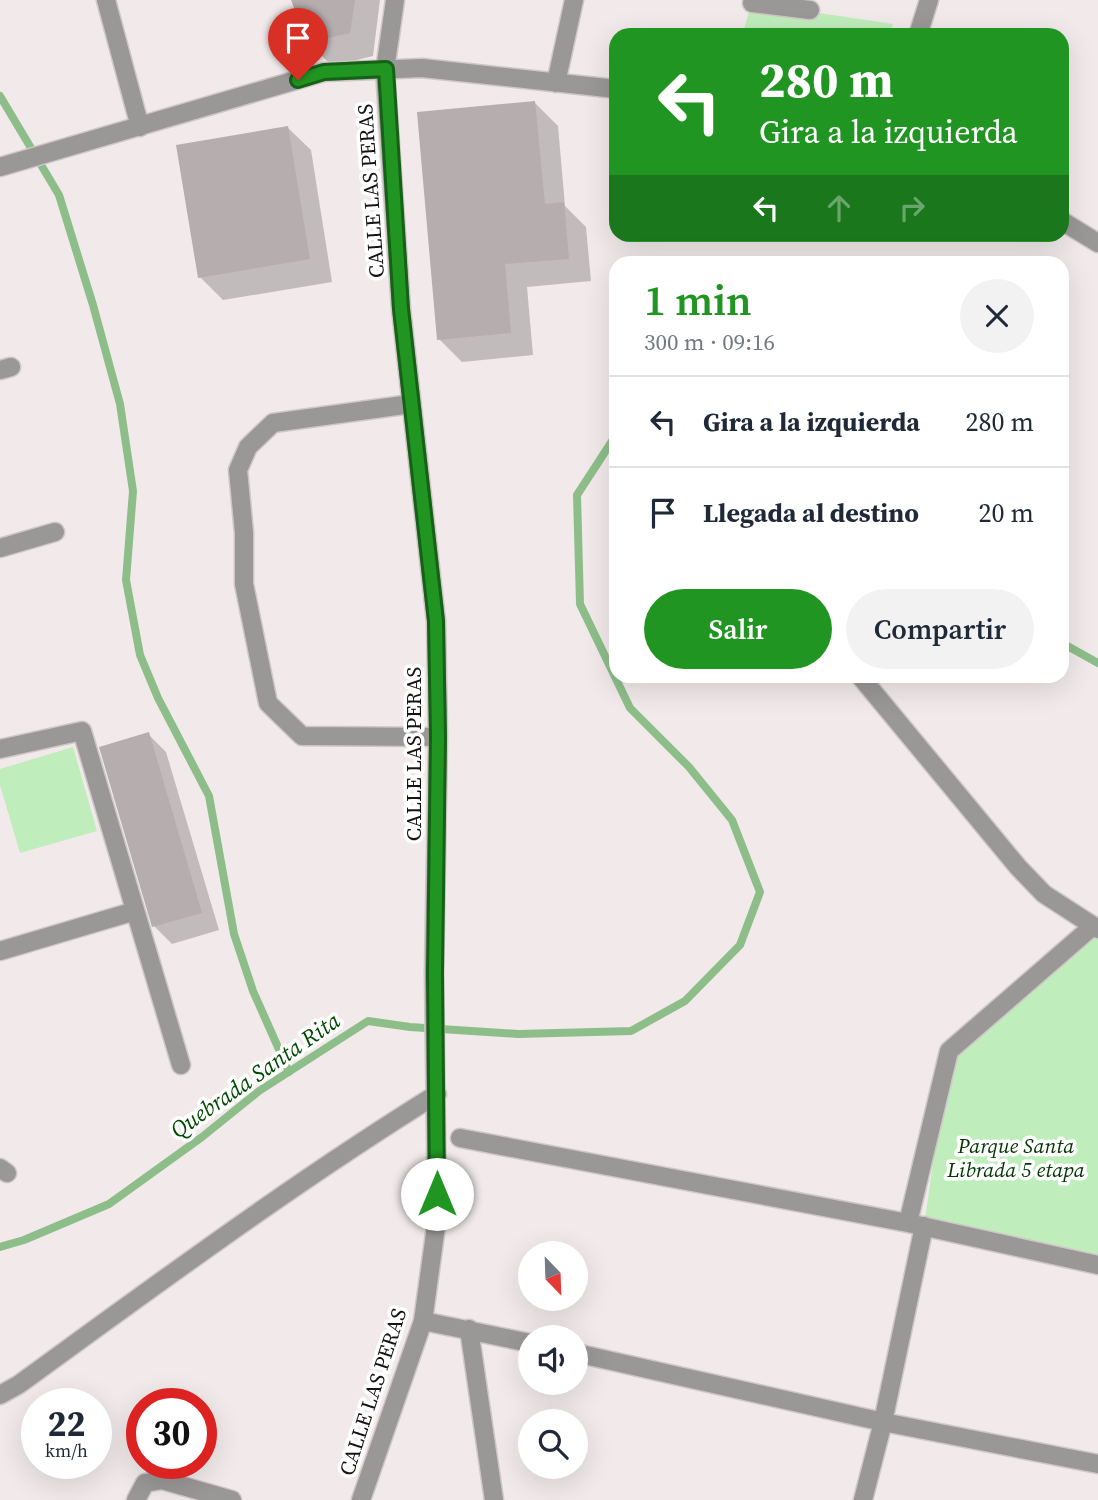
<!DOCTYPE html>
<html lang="es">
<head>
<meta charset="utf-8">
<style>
  body { margin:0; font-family:"Source Serif 4",serif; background:#f2f2f3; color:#1f2937; height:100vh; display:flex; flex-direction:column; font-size:26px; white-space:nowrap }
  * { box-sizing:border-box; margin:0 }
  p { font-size:23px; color:#747a83 }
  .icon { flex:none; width:38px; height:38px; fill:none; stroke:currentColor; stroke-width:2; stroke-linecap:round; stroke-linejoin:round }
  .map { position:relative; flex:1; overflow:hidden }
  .sheet { position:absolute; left:609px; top:256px; width:460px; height:427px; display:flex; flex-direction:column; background:#fff; border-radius:21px; box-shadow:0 7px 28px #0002 }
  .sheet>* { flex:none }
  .guide { position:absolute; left:609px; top:28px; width:460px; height:214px; border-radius:21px; box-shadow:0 7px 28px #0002; background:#219522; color:#fff; overflow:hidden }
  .needle { width:46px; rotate:157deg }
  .buttons { position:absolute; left:518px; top:1241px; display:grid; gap:14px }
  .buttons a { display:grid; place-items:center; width:70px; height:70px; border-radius:50%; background:#fff; box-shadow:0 7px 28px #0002; font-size:35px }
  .speed { position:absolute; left:21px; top:1388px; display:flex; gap:14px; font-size:35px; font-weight:700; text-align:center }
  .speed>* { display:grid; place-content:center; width:91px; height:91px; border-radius:50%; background:#fff; box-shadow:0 7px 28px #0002; line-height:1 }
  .speed small { font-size:18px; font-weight:400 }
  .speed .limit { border:10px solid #d22; background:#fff; color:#111 }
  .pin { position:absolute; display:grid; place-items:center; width:60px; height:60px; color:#fff; margin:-72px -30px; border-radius:50% 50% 50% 0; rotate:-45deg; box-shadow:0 0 7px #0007 }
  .pin .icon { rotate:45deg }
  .me { position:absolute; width:77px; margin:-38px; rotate:0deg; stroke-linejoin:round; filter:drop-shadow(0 0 5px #0008) }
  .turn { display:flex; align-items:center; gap:24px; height:147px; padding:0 35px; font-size:32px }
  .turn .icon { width:91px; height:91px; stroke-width:2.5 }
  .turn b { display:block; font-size:49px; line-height:60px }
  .lanes { display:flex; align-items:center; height:66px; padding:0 35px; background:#0003; justify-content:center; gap:35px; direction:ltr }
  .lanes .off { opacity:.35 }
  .round { display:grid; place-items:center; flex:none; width:74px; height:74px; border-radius:37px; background:#f2f2f3 }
  .headline { display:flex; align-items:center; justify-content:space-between; height:119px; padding:0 35px }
  h1 { font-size:42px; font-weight:600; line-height:52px; color:#219522 }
  .action { display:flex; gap:14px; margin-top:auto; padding:14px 35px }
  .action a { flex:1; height:80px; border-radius:42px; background:#219522; color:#fff; font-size:28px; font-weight:600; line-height:80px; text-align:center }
  .action a+a { background:#f2f2f3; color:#1f2937 }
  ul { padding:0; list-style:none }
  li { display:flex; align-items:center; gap:21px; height:91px; padding:0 35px; border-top:2px solid #e0e1e3 }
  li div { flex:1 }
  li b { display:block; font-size:26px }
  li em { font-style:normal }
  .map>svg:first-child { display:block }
  .green { fill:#bfedbb }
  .shadow { fill:#0003 }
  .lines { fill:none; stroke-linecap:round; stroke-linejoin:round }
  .stream { stroke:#8dbe89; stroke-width:8 }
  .building { fill:#b5adae }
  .minor-casing { stroke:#cfc7c7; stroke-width:21 }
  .minor { stroke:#9a9797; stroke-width:18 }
  .route-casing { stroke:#156116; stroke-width:18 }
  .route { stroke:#219522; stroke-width:12 }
  .labels { text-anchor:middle; stroke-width:7; stroke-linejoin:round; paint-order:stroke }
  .street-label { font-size:21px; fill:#151212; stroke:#fff }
  .park-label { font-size:21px; font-style:italic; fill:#003502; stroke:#fff }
  .water-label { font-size:23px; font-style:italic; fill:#004900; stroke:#fff }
</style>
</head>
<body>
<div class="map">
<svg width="1098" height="1500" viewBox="0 0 1098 1500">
  <rect width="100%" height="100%" fill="#f2eaea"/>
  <path class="green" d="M 752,3 L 893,24 L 890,35 L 742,35 Z
    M 73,747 L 97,831 L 20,853 L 0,785 L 0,769 Z
    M 1098,929 L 1098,1256 L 924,1226 L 949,1051 Z"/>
  <path class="shadow" d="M 293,0 L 380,0 L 373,56 L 332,66 L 309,43 Z
    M 535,103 L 558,126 L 565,206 L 586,227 L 591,281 L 527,287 L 533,355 L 462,362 L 439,339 Z
    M 287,127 L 311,150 L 332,282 L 223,300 L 200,277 Z
    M 148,734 L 166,752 L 219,930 L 172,944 L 154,926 Z"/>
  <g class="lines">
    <path class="stream" d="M 0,96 L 59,195 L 93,305 L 120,404 L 133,491 L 126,580 L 140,655 L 158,698 L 209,796 L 234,934 L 253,991 L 289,1072
      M 1062,643 L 1098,663
      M 0,1247 L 24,1240 L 109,1204 L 202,1137 L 259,1091 L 368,1021 L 410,1027 L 518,1034 L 631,1031 L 685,1001 L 740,945 L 760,892 L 732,820 L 689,767 L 630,708 L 580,604 L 577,495 L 616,435"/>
  </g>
  <path class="building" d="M 291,0 L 355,0 L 350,33 L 307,43 Z
    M 535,101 L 545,204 L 564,202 L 569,259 L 505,264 L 511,333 L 437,340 L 417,112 Z
    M 288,126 L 310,259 L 198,278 L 176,145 Z
    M 149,732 L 202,913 L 152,927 L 99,747 Z"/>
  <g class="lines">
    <defs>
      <path id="minor" d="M 106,0 L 140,127
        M 753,0 L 752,3 L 810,10
        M 918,35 L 929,0
        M 556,83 L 574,0
        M 0,167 L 324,72 L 422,68 L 616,89
        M 1062,221 L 1098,243
        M 0,370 L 11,367
        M 411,404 L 273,423 L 248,447 L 238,470 L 244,533 L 244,584 L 268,703 L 302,736 L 438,737
        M 0,548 L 55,532
        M 860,676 L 1018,867 L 1044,894 L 1098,929
        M 0,749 L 82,731 L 181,1065
        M 0,951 L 135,911
        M 460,1138 L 908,1223 L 1098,1265
        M 0,1168 L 7,1173
        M 908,1223 L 949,1051 L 1093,926
        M 423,1321 L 530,1343
        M 469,1329 L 494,1500
        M 576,1353 L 883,1422 L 1098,1464
        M 0,1395 L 18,1385 C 156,1285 292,1184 437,1094
        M 136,1500 L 145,1483 L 162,1480 L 232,1500
        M 361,1500 L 423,1321 L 437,1219 L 434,973 L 438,737 L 436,621 L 401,309 L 385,70 L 395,0
        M 863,1500 L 883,1422 L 924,1226"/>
    </defs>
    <use href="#minor" class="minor-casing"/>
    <use href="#minor" class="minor"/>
  </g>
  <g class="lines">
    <defs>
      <path id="route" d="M 298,80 L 324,72 L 386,69 L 401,309 L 436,621 L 438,737 L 435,973 L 437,1194"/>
    </defs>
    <use href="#route" class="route-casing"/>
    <use href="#route" class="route"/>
  </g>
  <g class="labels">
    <g class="street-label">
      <text transform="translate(371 191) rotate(-94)" y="7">CALLE LAS PERAS</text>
      <text transform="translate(414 754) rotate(-90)" y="7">CALLE LAS PERAS</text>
      <text transform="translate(373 1392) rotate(-72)" y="7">CALLE LAS PERAS</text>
    </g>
    <g class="park-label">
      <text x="1016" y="1153">Parque Santa<tspan x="1016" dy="24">Librada 5 etapa</tspan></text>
    </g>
    <g class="water-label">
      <text transform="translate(255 1075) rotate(-35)" y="8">Quebrada Santa Rita</text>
    </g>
  </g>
</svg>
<div class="buttons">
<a><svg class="needle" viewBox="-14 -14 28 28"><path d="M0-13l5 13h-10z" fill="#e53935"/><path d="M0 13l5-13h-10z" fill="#747a83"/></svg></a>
<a><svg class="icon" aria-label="sound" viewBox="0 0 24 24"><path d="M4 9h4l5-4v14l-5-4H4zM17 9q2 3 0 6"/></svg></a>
<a><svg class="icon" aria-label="search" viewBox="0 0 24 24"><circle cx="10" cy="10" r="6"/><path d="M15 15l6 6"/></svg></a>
</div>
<div class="speed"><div>22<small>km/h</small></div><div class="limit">30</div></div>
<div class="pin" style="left:298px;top:80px;background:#d93025"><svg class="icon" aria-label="arrive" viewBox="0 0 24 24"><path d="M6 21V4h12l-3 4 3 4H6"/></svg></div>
<svg class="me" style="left:437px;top:1194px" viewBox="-20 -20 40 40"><circle r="19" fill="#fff"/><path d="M0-13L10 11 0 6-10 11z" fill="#219522"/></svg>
<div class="guide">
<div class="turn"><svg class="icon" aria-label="left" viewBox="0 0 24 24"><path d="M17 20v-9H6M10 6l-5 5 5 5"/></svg><div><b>280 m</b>Gira a la izquierda</div></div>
<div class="lanes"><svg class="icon" aria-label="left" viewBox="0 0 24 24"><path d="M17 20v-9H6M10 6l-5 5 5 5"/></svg><svg class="icon off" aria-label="ahead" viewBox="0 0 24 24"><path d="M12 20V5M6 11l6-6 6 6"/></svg><svg class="icon off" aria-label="right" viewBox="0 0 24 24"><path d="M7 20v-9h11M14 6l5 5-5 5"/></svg></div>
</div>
<section class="sheet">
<div class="headline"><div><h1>1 min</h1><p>300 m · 09:16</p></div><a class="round"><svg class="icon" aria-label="close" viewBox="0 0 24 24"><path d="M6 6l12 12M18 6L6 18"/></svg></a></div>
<ul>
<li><svg class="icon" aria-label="left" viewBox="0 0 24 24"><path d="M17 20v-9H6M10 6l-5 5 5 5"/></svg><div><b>Gira a la izquierda</b></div><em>280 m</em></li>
<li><svg class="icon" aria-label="arrive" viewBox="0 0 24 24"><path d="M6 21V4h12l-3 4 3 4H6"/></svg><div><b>Llegada al destino</b></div><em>20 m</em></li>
</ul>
<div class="action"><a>Salir</a><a>Compartir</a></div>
</section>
</div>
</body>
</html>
